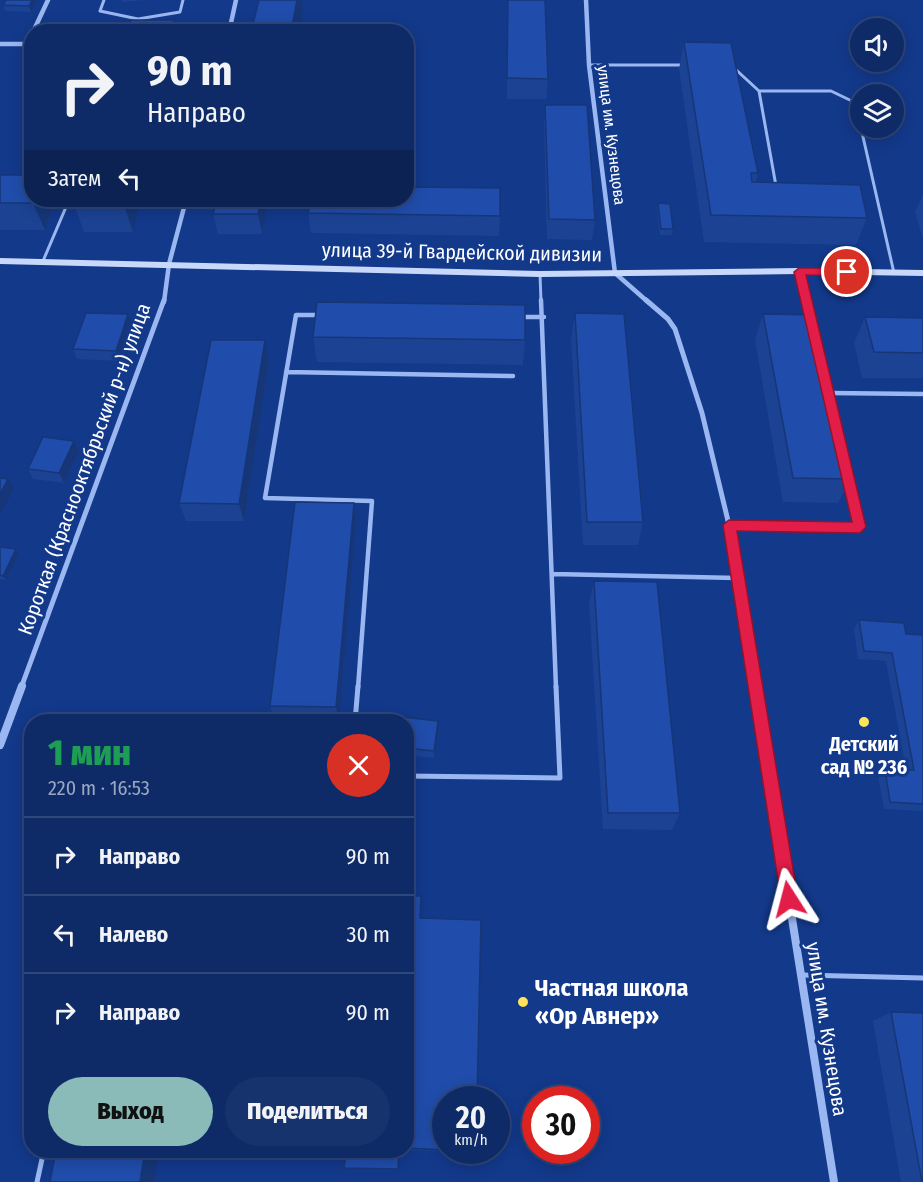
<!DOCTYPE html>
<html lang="ru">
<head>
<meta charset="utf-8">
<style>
  body { margin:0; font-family:"Fira Sans Condensed",sans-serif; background:#17336e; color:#f1f3f6; height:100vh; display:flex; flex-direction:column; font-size:22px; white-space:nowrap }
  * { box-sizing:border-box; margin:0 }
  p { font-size:20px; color:#9ba7c0 }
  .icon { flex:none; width:33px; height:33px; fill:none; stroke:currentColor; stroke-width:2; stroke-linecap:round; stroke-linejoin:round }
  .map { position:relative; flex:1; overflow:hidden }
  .details { position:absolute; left:24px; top:714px; width:390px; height:444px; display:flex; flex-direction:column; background:#0e2b68; border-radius:24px; box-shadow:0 3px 15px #0003,0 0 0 2px #2e477c }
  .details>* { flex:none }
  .hud { position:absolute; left:24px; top:24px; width:390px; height:183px; border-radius:24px; box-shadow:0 3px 15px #0003,0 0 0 2px #2e477c; background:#0e2b68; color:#f1f3f6; overflow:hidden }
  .tools { position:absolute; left:850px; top:18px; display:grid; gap:12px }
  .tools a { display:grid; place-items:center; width:54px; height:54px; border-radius:50%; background:#0e2b68; box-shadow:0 3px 15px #0003,0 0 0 2px #2e477c; font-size:30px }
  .speed { position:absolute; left:432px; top:1086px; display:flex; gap:12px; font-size:30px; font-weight:700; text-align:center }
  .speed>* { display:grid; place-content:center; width:78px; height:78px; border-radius:50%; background:#0e2b68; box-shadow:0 3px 15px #0003,0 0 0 2px #2e477c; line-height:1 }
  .speed small { font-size:15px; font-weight:400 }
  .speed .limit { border:9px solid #d22; background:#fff; color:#111 }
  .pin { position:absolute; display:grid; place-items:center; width:51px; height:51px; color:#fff; margin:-26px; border:3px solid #fff; border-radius:50%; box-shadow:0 2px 6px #0007 }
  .me { position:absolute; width:66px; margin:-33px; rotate:351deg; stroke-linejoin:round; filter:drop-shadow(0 0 4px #0008) }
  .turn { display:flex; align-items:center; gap:21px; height:126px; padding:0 24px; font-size:27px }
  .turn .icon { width:78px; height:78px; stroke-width:2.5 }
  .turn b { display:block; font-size:42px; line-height:51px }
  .then { display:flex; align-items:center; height:57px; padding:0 24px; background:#0003; gap:12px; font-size:22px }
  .round { display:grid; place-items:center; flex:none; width:63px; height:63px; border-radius:32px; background:#17336e }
  .overview { display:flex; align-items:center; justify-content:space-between; height:102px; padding:0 24px }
  h1 { font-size:36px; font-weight:800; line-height:45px; color:#1e9e55 }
  .primary-button { display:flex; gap:12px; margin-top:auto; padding:12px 24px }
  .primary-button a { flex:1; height:69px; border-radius:36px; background:#8bbbb9; color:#111; font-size:24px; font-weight:800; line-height:69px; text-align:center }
  .primary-button a+a { background:#17336e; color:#f1f3f6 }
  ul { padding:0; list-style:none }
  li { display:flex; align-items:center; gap:18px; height:78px; padding:0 24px; border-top:2px solid #2e477c }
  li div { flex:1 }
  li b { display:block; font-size:22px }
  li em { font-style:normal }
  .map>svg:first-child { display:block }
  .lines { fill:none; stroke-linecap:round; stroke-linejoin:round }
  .lane-far2 { stroke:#9ab7f1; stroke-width:3 }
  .lane-far1 { stroke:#9ab7f1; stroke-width:4.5 }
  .lane { stroke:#9ab7f1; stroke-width:5 }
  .street-far2 { stroke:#9ab7f1; stroke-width:4.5 }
  .street-far1 { stroke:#9ab7f1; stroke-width:5 }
  .street { stroke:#9ab7f1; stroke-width:8 }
  .secondary { fill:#c8d8fb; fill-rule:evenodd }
  .wall { fill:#1c4293 }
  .shaded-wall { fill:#163678 }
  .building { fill:#204dab; stroke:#163678; stroke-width:1.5 }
  .route { fill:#e11d48; stroke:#92132f; stroke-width:1.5 }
  .poi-dot { fill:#ffe35a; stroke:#13398b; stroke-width:2 }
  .labels { text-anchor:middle; stroke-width:6; stroke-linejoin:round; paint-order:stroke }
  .far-street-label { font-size:16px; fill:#fff; stroke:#13398b }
  .street-label { font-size:20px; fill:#fff; stroke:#13398b }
  .poi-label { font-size:20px; font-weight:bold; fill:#fff; stroke:#13398b }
  .near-poi-label { font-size:24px; font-weight:bold; fill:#fff; stroke:#13398b; text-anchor:start }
</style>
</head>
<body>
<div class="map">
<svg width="923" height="1182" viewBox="0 0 923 1182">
  <rect width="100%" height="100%" fill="#13398b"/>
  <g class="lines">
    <path class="lane-far2" d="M 104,0 L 100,11 L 138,19 L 180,12 L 183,0
      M 589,65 L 686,65
      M 733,67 L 759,91 L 831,91 L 856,103 L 861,126
      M 759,91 L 776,186
      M 861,128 L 894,273
      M 43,261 L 69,200
      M 799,271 L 806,302
      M 540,274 L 541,302"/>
    <path class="lane-far1" d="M 541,300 L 556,688
      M 806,300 L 810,318
      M 319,315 L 296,315 L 265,498 L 372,501 L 358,688
      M 519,317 L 544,317
      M 286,372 L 513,376
      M 828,393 L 923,394
      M 729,525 L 860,527 L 848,478
      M 553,574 L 737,578"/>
    <path class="lane" d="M 355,722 L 358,686
      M 406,776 L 560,778 L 556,686
      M 802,975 L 923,978
      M 37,1182 L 44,1150"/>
    <path class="street-far2" d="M 586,0 L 589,65 L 615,273 L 648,302
      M 33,32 L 48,0
      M 229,32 L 236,0
      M 0,44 L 27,44 L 32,34
      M 164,302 L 169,264 L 186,200"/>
    <path class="street-far1" d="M 646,300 L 668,319 L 675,329 L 702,413 L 729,525 L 755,688
      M 21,688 L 164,300"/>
    <path class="street" d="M 755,686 L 834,1182
      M 0,745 L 22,686"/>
    <path class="secondary" d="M 0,258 L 540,271 L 799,268 L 923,270 L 923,276 L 799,274 L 540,277 L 0,264 Z"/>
  </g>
  <path class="wall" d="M 6,0 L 37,0 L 31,12 L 5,11 L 3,5 Z
    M 122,0 L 145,0 L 122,2 Z
    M 507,0 L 548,79 L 546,99 L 507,99 Z
    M 684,42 L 758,173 L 756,182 L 867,218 L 856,245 L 704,242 L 679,69 Z
    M 545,105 L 595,220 L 592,240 L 547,239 L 544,125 Z
    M 0,175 L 32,200 L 53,200 L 54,202 L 45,230 L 0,230 Z
    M 923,195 L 923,239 L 915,212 Z
    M 141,200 L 133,232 L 84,232 L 74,205 Z
    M 217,200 L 269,200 L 262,234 L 218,234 L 213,214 Z
    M 658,203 L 673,229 L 672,235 L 660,235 L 657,209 Z
    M 308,213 L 500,216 L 499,236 L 311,233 Z
    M 575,313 L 643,522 L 638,545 L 583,545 L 571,339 Z
    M 128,314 L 132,325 L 120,361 L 77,359 L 73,349 Z
    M 763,314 L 850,479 L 838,503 L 783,502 L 755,340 Z
    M 865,317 L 923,318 L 923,378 L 862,378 L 854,343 Z
    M 313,337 L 525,340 L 523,365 L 317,362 Z
    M 269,360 L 244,521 L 186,521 L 179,503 Z
    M 74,441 L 79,451 L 64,483 L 33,479 L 28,469 Z
    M 354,503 L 356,520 L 339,721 L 275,721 L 270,706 Z
    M 0,547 L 16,549 L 19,554 L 6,580 L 0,579 Z
    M 594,581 L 680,813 L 672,830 L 603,829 L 589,603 Z
    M 859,620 L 906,634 L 923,635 L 923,811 L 884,809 L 878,776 L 885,769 L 906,770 L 886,661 L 858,659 L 854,629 Z
    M 438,721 L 439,728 L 434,758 L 406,755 L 406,722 Z
    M 406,896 L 421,896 L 421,918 L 446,1100 L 446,1150 L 476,1150 L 476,1152 L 406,1150 Z
    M 891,1012 L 923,1182 L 901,1182 L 873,1021 Z
    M 346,1150 L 400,1150 L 399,1170 L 347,1169 L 344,1168 Z"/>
  <path class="shaded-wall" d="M 32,0 L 37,0 L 31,12 L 29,6 Z
    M 297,0 L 302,0 L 303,7 L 298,32 L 291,32 Z
    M 174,20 L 177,32 L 171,32 Z
    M 35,200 L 53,200 L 54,202 L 45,230 L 33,203 Z
    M 126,200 L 141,200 L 133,232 L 124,205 Z
    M 261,200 L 269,200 L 262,234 L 258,214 Z
    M 128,314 L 132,325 L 120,361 L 116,351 Z
    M 265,340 L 269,360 L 244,521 L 239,504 Z
    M 74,441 L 79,451 L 64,483 L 59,473 Z
    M 8,479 L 14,488 L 0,515 L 0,494 Z
    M 354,503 L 356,520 L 339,721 L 336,707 Z
    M 16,549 L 19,554 L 6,580 L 3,576 Z
    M 438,721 L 439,728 L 434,758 L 434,751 Z
    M 145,1150 L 159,1150 L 154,1182 L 140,1182 Z
    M 399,1150 L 400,1150 L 399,1170 L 398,1169 Z"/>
  <path class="building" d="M 6,0 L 32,0 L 29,6 L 3,5 Z
    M 259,0 L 297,0 L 291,32 L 251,32 Z
    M 508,0 L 545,0 L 548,79 L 507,78 Z
    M 131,20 L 174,20 L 171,32 L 128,32 Z
    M 684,42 L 731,43 L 758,173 L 751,173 L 752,182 L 860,185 L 867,218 L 711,215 Z
    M 545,105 L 587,105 L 595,220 L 549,219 Z
    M 0,175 L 32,175 L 32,200 L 35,200 L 33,203 L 0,203 Z
    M 406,187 L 500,188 L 500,216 L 308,213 L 311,200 L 406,200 Z
    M 75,200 L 126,200 L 124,205 L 74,205 Z
    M 217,200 L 261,200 L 258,214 L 213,214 Z
    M 658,203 L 670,204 L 673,229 L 661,229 Z
    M 317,302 L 525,305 L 525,340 L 313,337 Z
    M 86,313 L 128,314 L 116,351 L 73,349 Z
    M 575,313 L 624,314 L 643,522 L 587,522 Z
    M 763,314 L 814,315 L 850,479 L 793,478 Z
    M 865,317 L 923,318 L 923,353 L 874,352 Z
    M 211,340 L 265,340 L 239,504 L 179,503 Z
    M 43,437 L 74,441 L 59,473 L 28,469 Z
    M 0,478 L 8,479 L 0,494 Z
    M 295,502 L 354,503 L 336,707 L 270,706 Z
    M 0,547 L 16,549 L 3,576 L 0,575 Z
    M 594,581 L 657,582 L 680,813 L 608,813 Z
    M 859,620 L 904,623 L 906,634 L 923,635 L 923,804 L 890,802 L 885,769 L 914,770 L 892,653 L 864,651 Z
    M 392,716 L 438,721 L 434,751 L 406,748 L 406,722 L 390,722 Z
    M 406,896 L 421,896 L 420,918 L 481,920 L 477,1100 L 446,1100 L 446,1150 L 406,1148 Z
    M 891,1012 L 923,1013 L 923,1182 L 922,1182 Z
    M 56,1150 L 145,1150 L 140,1182 L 50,1182 Z
    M 346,1150 L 399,1150 L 398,1169 L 344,1168 Z"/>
  <path class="route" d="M 799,268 L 847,268 L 852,272 L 847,276 L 806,275 L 866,527 L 860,533 L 737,531 L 798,899 L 795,905 L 789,907 L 784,905 L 781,899 L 723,525 L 729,520 L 852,522 L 794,272 Z"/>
  <g class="poi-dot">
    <circle cx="864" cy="722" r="6"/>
    <circle cx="523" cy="1002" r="6"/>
  </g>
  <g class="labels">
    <g class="far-street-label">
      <text transform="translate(612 135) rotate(83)" y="6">улица им. Кузнецова</text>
    </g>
    <g class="street-label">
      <text transform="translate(462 252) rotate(1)" y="7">улица 39-й Гвардейской дивизии</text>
      <text transform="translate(84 469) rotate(-70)" y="7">Короткая (Краснооктябрьский р-н) улица</text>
      <text transform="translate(827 1029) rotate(81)" y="7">улица им. Кузнецова</text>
    </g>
    <g class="poi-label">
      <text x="864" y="751">Детский<tspan x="864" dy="23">сад № 236</tspan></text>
    </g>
    <g class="near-poi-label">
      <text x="535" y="996">Частная школа<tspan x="535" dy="28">«Ор Авнер»</tspan></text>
    </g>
  </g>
</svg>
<div class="tools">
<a><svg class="icon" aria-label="sound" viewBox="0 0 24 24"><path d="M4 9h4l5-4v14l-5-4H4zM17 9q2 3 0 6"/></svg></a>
<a><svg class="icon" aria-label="layers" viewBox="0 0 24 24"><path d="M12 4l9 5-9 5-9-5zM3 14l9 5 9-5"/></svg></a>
</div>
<div class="speed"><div>20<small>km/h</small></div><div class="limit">30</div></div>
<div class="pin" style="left:847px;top:272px;background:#d93025"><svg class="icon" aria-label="arrive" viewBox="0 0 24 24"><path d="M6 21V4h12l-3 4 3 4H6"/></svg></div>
<svg class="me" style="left:789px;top:899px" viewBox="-20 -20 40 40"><path d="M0-17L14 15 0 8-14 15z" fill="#e11d48" stroke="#fff" stroke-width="4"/></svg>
<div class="hud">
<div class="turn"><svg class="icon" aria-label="right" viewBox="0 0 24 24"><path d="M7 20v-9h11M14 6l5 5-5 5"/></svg><div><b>90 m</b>Направо</div></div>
<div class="then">Затем<svg class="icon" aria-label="left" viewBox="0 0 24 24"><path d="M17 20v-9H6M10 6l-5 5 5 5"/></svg></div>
</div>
<section class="details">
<div class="overview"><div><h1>1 мин</h1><p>220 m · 16:53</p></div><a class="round" style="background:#d93025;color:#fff"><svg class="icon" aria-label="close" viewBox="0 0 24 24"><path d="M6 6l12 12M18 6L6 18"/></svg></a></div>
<ul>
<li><svg class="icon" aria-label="right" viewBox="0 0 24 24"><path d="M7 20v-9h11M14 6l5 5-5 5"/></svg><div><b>Направо</b></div><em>90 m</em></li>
<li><svg class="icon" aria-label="left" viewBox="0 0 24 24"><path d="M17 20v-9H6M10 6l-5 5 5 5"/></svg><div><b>Налево</b></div><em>30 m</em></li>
<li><svg class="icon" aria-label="right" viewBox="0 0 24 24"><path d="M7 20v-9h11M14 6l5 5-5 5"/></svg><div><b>Направо</b></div><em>90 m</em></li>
</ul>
<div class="primary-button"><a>Выход</a><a>Поделиться</a></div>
</section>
</div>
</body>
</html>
